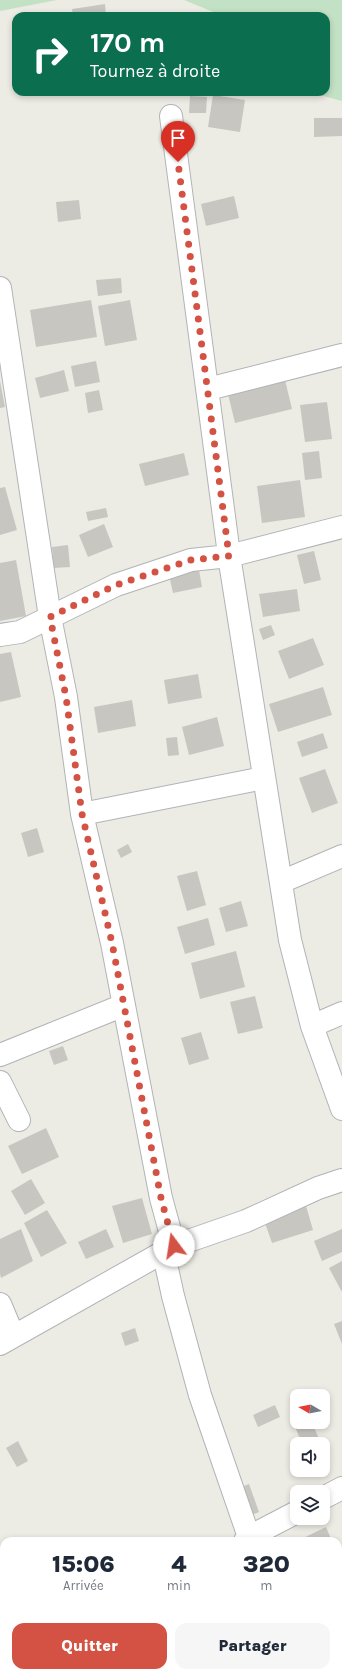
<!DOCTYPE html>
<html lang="fr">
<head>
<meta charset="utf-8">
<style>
  body { margin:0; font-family:Karla,sans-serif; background:#f6f6f7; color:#1f2937; height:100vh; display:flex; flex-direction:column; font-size:15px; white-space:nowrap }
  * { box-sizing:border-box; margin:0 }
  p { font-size:13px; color:#747a83 }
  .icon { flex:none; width:22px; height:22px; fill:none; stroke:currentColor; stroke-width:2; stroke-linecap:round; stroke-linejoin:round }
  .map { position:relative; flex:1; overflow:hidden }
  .side { position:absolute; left:0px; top:1537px; width:342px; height:140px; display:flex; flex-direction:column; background:#fff; border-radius:12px 12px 0 0; box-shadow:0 2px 6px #0003 }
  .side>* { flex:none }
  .hud { position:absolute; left:12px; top:12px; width:318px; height:84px; border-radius:12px; box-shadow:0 2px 6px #0003; background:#0b6e4f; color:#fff; overflow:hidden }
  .needle { width:26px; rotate:279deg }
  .controls { position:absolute; left:290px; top:1389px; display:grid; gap:8px }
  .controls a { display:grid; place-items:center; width:40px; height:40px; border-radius:8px; background:#fff; box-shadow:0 2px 6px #0003; font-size:20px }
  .pin { position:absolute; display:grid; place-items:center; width:34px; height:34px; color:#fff; margin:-41px -17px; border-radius:50% 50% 50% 0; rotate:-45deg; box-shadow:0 0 4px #0007 }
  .pin .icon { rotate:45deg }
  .me { position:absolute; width:44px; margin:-22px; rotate:346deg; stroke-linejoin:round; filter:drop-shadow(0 0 3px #0008) }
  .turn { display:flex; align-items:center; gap:14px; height:84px; padding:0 12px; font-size:18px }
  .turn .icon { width:52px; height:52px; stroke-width:2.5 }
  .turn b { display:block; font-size:28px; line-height:34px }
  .eta { display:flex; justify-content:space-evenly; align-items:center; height:68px; text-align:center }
  .eta b { font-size:24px; font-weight:800; line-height:28px }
  .cta { display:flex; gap:8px; margin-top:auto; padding:8px 12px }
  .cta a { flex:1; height:46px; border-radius:12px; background:#d35244; color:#fff; font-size:16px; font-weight:800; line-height:46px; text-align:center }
  .cta a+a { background:#f6f6f7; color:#1f2937 }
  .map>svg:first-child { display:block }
  .green { fill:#c3e1c4 }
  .building { fill:#c8c6c0 }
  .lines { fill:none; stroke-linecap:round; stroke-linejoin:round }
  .minor-casing { stroke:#b1b4b7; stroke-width:24 }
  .minor { stroke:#fff; stroke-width:22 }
  .route { stroke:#d35244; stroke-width:7; stroke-dasharray:0 12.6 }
</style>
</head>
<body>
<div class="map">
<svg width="342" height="1677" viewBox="0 0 342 1677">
  <rect width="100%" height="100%" fill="#ecebe4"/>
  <path class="green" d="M 0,0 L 57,0 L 0,11 Z
    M 184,0 L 342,0 L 342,101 L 309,92 L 326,92 L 326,16 L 223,16 Z"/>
  <path class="building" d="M 105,4 L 106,16 L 73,16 L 72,9 Z
    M 213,95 L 245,100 L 240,132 L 208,127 Z
    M 190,96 L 207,97 L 206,113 L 189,113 Z
    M 314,118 L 342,118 L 342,136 L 314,137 Z
    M 234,196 L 239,218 L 206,226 L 201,204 Z
    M 79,200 L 81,219 L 58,222 L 56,202 Z
    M 121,278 L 122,293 L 98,296 L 96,280 Z
    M 91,300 L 97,337 L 36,347 L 30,310 Z
    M 130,300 L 137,340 L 105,346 L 98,306 Z
    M 96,361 L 100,382 L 75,387 L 71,366 Z
    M 64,370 L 69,391 L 40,398 L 35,378 Z
    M 285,380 L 292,409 L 235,423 L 228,394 Z
    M 0,381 L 5,407 L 0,408 Z
    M 99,390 L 103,410 L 88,413 L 85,393 Z
    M 327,402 L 332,439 L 305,442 L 300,405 Z
    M 319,451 L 322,478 L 305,480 L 302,453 Z
    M 184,453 L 189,475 L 145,486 L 139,464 Z
    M 300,480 L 305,517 L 262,523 L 257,486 Z
    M 5,487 L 17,530 L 0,535 L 0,488 Z
    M 106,508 L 108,517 L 88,521 L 86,512 Z
    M 104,524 L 113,547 L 88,557 L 79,535 Z
    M 68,545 L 70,567 L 54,568 L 52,547 Z
    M 314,551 L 321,580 L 304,584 L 297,555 Z
    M 16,560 L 26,616 L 0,621 L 0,563 Z
    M 199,570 L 202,587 L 173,593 L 169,575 Z
    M 297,589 L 300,611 L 263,617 L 259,594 Z
    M 271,625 L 275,635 L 263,640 L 259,629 Z
    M 313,638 L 324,665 L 289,679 L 278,651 Z
    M 11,652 L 21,697 L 0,702 L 0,654 Z
    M 198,674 L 202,698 L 168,704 L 164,680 Z
    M 323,687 L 332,715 L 278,732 L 269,704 Z
    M 132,700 L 136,726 L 98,733 L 94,707 Z
    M 217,717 L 224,746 L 189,755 L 182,727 Z
    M 323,733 L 328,748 L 302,757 L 297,742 Z
    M 177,737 L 179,755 L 168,756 L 166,738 Z
    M 325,769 L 338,803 L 312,813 L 299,778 Z
    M 37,828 L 44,852 L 28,857 L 21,833 Z
    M 128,844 L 132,852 L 121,858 L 117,850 Z
    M 197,871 L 206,905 L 187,911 L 177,876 Z
    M 241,901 L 248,926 L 226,932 L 219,908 Z
    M 208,918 L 215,945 L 185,954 L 177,927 Z
    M 236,951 L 245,987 L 200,999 L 191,963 Z
    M 255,996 L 263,1028 L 238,1034 L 230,1002 Z
    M 201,1032 L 209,1059 L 189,1065 L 181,1038 Z
    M 63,1046 L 68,1060 L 54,1065 L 49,1051 Z
    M 46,1128 L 59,1157 L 22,1174 L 8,1146 Z
    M 31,1179 L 45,1203 L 25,1215 L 11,1191 Z
    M 142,1198 L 152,1234 L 123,1243 L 112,1206 Z
    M 306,1206 L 313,1230 L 272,1243 L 264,1220 Z
    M 47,1210 L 67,1243 L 41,1257 L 24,1223 Z
    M 21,1229 L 33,1261 L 1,1278 L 0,1274 L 0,1239 Z
    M 106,1229 L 114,1247 L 86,1259 L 78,1242 Z
    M 342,1229 L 342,1252 L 322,1261 L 314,1241 Z
    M 342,1261 L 342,1292 L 329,1268 Z
    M 342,1321 L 342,1344 L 334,1324 Z
    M 135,1328 L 139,1341 L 125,1346 L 121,1333 Z
    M 275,1405 L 280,1417 L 258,1427 L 253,1415 Z
    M 298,1422 L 312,1422 L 321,1444 L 302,1444 L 294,1424 Z
    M 18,1441 L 28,1461 L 17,1467 L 6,1448 Z
    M 249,1484 L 259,1512 L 249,1516 L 239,1488 Z
    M 326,1527 L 332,1541 L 297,1541 Z
    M 338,1552 L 342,1561 L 342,1574 L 338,1576 Z
    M 4,1626 L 4,1646 L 0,1648 L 0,1628 Z
    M 4,1673 L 30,1673 L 32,1677 L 6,1677 Z
    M 63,1673 L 75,1673 L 78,1677 L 63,1677 L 61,1674 Z"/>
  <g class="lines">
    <defs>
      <path id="minor" d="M 171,116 L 230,562 L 290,940 L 312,1026 L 342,1109
        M 0,288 L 50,617 L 66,697 L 82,814 L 112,943 L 161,1198 L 174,1246 L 0,1344
        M 208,389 L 342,355
        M 0,635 L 20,632 L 116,585 L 191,560 L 229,556 L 342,527
        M 82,814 L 264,778
        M 281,882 L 342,856
        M 312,1026 L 342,1013
        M 0,1055 L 124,1005
        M 0,1082 L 19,1120
        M 174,1246 L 246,1221 L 318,1188 L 342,1180
        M 165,1251 L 166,1264 L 173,1296 L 200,1395 L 249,1537
        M 0,1304 L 13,1335
        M 323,1498 L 342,1488
        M 245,1541 L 249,1537 L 297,1512
        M 110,1677 L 115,1673
        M 336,1677 L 342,1672"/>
    </defs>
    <use href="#minor" class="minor-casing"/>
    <use href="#minor" class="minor"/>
  </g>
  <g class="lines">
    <path class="route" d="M 174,1246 L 161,1198 L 112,943 L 82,814 L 66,697 L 50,617 L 116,585 L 191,560 L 229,556 L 178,162"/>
  </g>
</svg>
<div class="controls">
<a><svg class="needle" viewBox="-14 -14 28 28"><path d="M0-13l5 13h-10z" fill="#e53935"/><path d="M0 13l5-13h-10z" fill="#747a83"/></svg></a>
<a><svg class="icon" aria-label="sound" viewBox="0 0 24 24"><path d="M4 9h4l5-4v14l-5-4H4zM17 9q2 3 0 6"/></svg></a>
<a><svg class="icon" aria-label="layers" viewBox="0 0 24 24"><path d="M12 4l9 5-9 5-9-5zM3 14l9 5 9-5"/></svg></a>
</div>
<div class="pin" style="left:178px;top:162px;background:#d93025"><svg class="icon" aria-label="arrive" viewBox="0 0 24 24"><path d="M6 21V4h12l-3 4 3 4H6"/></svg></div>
<svg class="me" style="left:174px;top:1246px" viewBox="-20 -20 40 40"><circle r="19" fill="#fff"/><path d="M0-13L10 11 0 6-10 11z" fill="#d35244"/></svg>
<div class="hud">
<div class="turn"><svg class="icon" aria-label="right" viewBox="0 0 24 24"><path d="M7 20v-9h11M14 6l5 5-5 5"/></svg><div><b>170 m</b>Tournez à droite</div></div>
</div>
<section class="side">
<div class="eta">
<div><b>15:06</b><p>Arrivée</p></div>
<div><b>4</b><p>min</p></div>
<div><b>320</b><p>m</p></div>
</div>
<div class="cta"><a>Quitter</a><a>Partager</a></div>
</section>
</div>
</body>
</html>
